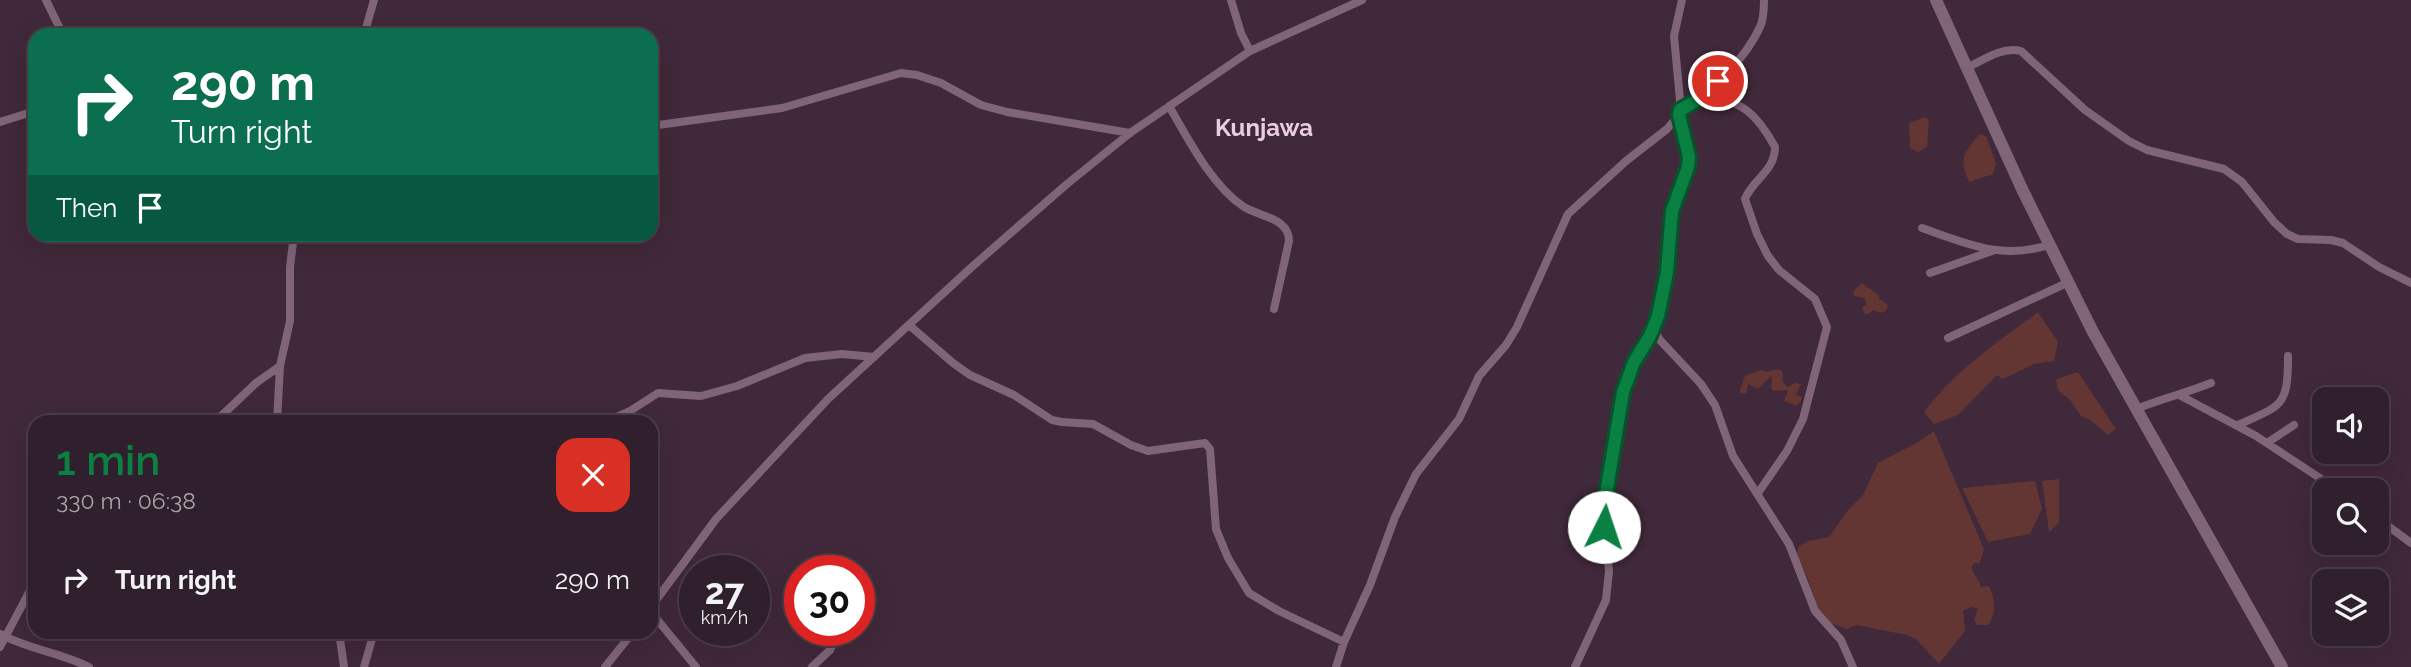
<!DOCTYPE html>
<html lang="en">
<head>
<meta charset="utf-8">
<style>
  body { margin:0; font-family:Raleway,sans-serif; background:#382734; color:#f1f3f6; height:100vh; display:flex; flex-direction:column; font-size:26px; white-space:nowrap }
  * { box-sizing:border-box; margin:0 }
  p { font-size:23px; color:#a8a2a9 }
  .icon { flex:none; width:38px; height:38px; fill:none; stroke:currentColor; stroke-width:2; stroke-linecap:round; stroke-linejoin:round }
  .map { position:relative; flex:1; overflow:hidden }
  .sheet { position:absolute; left:28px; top:415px; width:630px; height:224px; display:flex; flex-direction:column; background:#301f2c; border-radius:21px; box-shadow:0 7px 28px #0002,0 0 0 2px #4b3d48 }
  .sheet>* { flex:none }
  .banner { position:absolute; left:28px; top:28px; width:630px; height:214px; border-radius:21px; box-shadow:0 7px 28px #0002,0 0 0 2px #4b3d48; background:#0b6e4f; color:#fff; overflow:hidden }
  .buttons { position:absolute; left:2312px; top:387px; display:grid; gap:14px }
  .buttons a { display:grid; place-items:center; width:77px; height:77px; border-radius:14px; background:#301f2c; box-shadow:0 7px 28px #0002,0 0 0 2px #4b3d48; font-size:35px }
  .speed { position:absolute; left:679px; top:555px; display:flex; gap:14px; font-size:35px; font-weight:700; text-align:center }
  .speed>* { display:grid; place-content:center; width:91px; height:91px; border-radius:50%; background:#301f2c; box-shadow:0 7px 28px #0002,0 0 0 2px #4b3d48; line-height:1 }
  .speed small { font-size:18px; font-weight:400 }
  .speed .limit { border:10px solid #d22; background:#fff; color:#111 }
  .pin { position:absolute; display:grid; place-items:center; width:60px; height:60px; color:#fff; margin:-30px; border:4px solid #fff; border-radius:50%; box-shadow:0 2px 7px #0007 }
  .me { position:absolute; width:77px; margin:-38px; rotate:4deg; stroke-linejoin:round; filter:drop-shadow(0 0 5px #0008) }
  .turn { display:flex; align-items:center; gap:24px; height:147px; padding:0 28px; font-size:32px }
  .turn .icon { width:91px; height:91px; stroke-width:2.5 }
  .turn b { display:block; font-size:49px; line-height:60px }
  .then { display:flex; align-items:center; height:66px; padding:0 28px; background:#0003; gap:14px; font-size:26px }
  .round { display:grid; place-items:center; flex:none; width:74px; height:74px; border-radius:21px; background:#382734 }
  .overview { display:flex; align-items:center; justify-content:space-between; height:119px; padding:0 28px }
  h1 { font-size:42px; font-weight:600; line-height:52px; color:#0b8043 }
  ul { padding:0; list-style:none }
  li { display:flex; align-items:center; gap:21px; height:91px; padding:0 28px }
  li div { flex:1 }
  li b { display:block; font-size:26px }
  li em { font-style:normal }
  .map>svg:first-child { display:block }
  .green { fill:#633533 }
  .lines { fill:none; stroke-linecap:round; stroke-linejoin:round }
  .street { stroke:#806578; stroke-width:8 }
  .secondary { stroke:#806578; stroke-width:12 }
  .route-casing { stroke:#07532c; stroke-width:18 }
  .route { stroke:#0b8043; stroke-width:12 }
  .labels { text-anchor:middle; stroke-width:7; stroke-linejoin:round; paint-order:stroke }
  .quarter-label { font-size:24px; font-weight:bold; fill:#ebcde2; stroke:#40293a }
</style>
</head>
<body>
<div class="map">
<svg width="2411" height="667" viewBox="0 0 2411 667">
  <rect width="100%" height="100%" fill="#40293a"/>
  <path class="green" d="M 1925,117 L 1929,120 L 1927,147 L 1918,152 L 1910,148 L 1909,123 Z
    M 1979,134 L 1986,136 L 1996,163 L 1993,174 L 1969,182 C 1958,156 1964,155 1979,134 Z
    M 1862,283 L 1880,296 L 1878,298 L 1888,305 L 1886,311 L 1880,313 L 1874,310 L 1868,314 L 1864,313 L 1862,308 L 1866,304 L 1865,298 L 1854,296 L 1853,291 Z
    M 2038,312 L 2058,342 L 2054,361 L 2034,364 L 2003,379 L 1997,375 L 1958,415 L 1934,424 L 1924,412 C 1953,372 1998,342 2038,312 Z
    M 1778,369 L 1782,371 C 1784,379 1780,382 1788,387 L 1795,383 L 1801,384 L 1796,395 L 1801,396 L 1802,399 L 1797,406 L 1784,401 L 1788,390 L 1775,391 L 1771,389 L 1772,375 L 1758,389 L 1748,384 L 1746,393 L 1739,393 L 1745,376 L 1761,370 L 1766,372 Z
    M 2078,372 L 2116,429 L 2108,435 L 2089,419 L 2081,416 L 2070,400 L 2058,390 L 2056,379 Z
    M 1934,431 L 1984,549 L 1980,563 L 1974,563 L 1972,567 C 1973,575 1979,579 1981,587 L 1989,586 C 1995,601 1997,610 1989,625 L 1977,625 L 1974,620 L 1978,608 L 1971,607 L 1963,611 L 1965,631 L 1939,664 L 1916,639 L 1907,635 L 1856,625 L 1847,629 L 1831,623 L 1820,615 L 1806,574 L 1796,556 L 1799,546 L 1808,541 L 1829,537 L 1848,510 L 1863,495 L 1878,463 L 1918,442 Z
    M 2059,479 L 2059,523 L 2049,532 L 2042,481 Z
    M 2035,481 L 2042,509 L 2030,534 L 1988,542 L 1962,488 Z"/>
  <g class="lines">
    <path class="street" d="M 46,0 L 63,35
      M 1231,0 L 1241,33 L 1250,51
      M 364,35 L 374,0
      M 1967,68 C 1983,60 2003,46 2021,51 L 2085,110 L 2129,141 L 2147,150 L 2224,169 L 2242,182 L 2274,222 L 2287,234 L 2298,239 L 2331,240 L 2343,243 L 2379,267 L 2411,283
      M 1704,96 C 1742,100 1757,114 1775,147 C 1775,171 1753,179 1745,199 L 1757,234 L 1768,256 L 1779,270 L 1815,299 L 1827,327 L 1803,419 L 1787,451 L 1758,493
      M 1169,106 C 1188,139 1212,186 1244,207 C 1261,217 1289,218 1289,241 L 1274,309
      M 1680,110 C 1709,97 1747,56 1760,27 C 1764,19 1764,9 1764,0
      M 0,122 L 35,111
      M 651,126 L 782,108 L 901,73 L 917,75 L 941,83 L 981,105 L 1007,112 L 1130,133
      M 1922,228 C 1968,244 2001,260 2049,245
      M 1930,273 L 1992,251
      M 909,325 L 953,363 L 970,375 L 1014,395 L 1052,420 L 1062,422 L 1093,424 L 1131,445 L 1148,451 L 1205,443 L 1210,449 L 1216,529 L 1228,558 L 1249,593 L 1279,611 L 1344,642
      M 1654,328 L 1659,339 L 1701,384 L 1715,405 L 1733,456 L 1789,544 L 1815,611 L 1841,640 L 1853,667
      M 1948,338 L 2069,282
      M 2181,396 L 2256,436 L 2338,490
      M 2136,409 C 2161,399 2186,393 2211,383
      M 215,422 L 256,383 L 280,366
      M 277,422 L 280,366 L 290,321 L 290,267 L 294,234
      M 606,422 L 630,411 L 658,393 L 701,396 L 737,386 L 805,358 L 842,354 L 874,357
      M 2238,425 C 2282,405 2288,407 2288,356
      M 2267,443 L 2294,425
      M 2376,517 L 2411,543
      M 651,607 L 716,519 L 828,399 L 974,265 L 1067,184 L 1130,133 L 1250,51 L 1362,0
      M 651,612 L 696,667
      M 339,632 L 344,667
      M 0,634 C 30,650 59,652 89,667
      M 0,647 L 35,581
      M 364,667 L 374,632
      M 605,667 L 633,632
      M 812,667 L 830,650 L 839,630
      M 1336,667 L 1344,642 L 1370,585 L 1395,517 L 1416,474 L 1459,419 L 1479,376 L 1506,345 L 1517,327 L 1568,214 L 1626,161 L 1667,129 L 1679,115 L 1680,100 L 1674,36 L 1682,0
      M 1575,667 L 1606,600 L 1609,571 L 1603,516 L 1619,412 L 1628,377 L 1658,316 L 1667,272 L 1672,211 L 1688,167 L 1686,143 L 1679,115"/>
    <path class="secondary" d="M 1936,0 L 2022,189 L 2093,332 L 2282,667"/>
  </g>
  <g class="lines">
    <defs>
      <path id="route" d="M 1604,527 L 1604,506 L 1623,392 L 1634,362 L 1650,336 L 1658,316 L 1667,272 L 1672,211 L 1688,167 L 1689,157 L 1679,115 L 1680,110 L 1704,96 L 1718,81"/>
    </defs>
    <use href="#route" class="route-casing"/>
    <use href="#route" class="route"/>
  </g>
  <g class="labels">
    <g class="quarter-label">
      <text x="1264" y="136">Kunjawa</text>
    </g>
  </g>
</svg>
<div class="buttons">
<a><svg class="icon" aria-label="sound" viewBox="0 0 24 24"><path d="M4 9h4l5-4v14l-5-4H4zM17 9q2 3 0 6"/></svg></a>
<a><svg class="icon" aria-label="search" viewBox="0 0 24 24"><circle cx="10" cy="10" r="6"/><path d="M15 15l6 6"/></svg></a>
<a><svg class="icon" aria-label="layers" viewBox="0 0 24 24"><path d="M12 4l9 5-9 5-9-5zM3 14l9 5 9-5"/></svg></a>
</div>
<div class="speed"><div>27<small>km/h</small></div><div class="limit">30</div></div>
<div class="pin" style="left:1718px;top:81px;background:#d93025"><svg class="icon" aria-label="arrive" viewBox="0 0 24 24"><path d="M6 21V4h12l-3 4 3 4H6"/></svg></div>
<svg class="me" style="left:1604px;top:527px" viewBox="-20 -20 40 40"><circle r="19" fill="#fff"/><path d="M0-13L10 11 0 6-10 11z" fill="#0b8043"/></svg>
<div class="banner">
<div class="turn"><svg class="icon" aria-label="right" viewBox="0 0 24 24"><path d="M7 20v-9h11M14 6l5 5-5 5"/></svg><div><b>290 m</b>Turn right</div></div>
<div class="then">Then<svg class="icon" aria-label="arrive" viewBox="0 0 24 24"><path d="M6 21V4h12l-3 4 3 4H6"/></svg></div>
</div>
<section class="sheet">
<div class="overview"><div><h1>1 min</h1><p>330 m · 06:38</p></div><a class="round" style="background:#d93025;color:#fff"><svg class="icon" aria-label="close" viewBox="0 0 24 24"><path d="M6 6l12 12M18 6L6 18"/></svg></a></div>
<ul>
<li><svg class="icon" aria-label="right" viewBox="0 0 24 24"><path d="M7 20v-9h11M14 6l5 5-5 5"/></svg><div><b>Turn right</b></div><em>290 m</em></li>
</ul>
</section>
</div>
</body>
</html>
